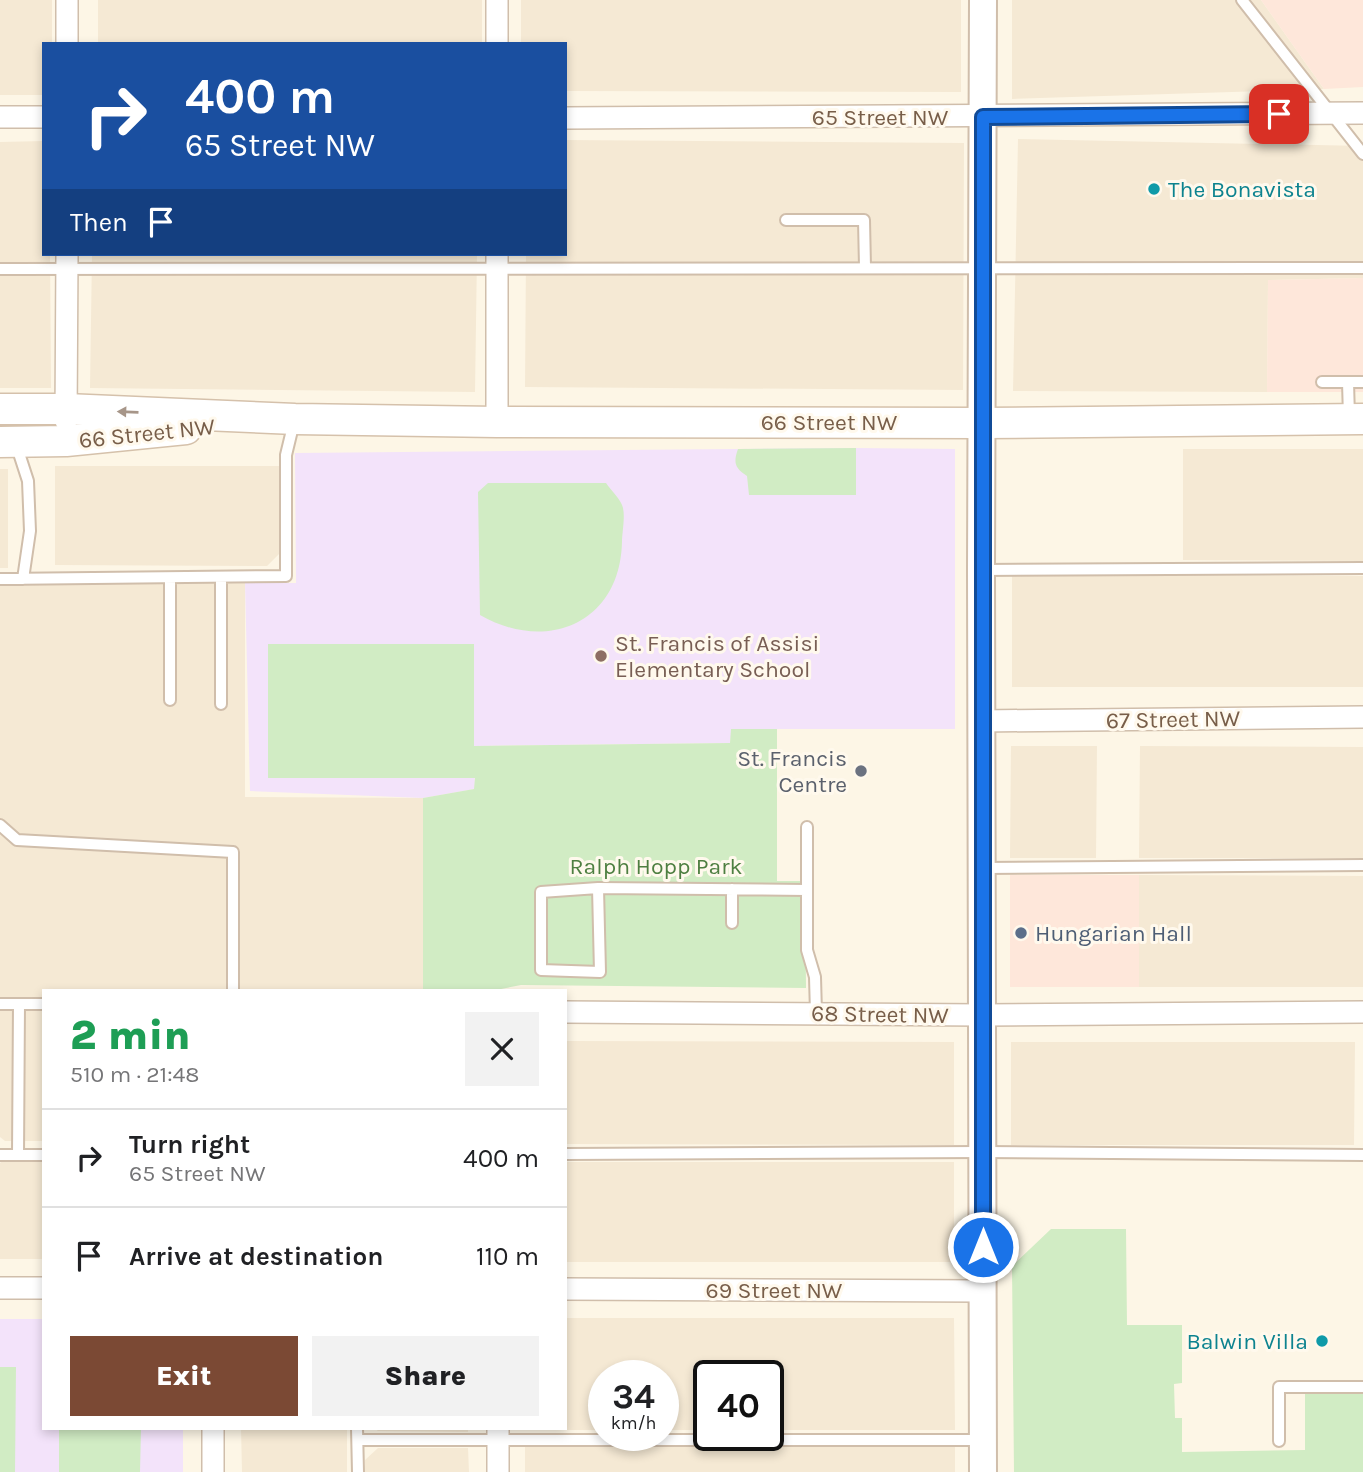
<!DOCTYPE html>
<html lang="en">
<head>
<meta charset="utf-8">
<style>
  body { margin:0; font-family:Karla,sans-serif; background:#f2f2f2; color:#202124; height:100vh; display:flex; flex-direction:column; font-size:26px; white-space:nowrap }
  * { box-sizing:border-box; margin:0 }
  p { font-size:23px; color:#757577 }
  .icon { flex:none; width:38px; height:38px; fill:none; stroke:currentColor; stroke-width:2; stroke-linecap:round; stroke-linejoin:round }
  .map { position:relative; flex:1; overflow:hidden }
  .sheet { position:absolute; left:42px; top:989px; width:525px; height:441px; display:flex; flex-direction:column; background:#fff; border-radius:0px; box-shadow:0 4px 10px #0003 }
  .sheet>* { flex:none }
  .hud { position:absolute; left:42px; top:42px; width:525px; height:214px; border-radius:0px; box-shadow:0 4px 10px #0003; background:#1a4fa0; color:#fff; overflow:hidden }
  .speed { position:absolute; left:588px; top:1360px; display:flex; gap:14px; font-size:35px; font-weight:700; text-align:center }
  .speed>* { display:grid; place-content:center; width:91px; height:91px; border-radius:50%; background:#fff; box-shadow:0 4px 10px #0003; line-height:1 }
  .speed small { font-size:18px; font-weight:400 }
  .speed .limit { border:4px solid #111; border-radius:10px; background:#fff; color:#111 }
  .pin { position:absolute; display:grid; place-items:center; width:60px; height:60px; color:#fff; margin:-30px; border-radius:14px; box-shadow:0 4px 10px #0006 }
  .me { position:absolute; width:77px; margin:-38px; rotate:0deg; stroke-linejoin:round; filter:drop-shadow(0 0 5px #0008) }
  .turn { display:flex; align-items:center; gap:24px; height:147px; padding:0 28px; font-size:32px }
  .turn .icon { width:91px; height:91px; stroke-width:2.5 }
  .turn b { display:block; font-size:49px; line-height:60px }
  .then { display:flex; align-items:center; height:66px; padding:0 28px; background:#0003; gap:14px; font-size:26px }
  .round { display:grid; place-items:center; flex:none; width:74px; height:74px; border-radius:0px; background:#f2f2f2 }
  .summary { display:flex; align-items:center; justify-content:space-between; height:119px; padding:0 28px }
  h1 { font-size:42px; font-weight:800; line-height:52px; color:#1e9e55 }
  .primary-button { display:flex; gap:14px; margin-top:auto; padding:14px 28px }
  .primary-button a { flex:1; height:80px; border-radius:0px; background:#7b4934; color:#fff; font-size:28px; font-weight:800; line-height:80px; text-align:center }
  .primary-button a+a { background:#f2f2f2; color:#202124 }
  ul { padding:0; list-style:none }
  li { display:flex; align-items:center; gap:21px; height:98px; padding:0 28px; border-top:2px solid #e0e0e0 }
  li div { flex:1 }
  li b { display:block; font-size:26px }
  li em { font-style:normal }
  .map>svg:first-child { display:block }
  .residential { fill:#f5e9d4 }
  .commercial { fill:#fee7da }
  .education { fill:#f3e3fa }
  .green { fill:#d1ecc4 }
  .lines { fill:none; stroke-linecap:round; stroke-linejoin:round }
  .service-casing { stroke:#d0beab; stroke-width:14 }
  .minor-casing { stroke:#d0beab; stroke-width:24 }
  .tertiary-casing { stroke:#d0beab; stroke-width:30 }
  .secondary-casing { stroke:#d5c1ab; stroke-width:33 }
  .service { stroke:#fff; stroke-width:10 }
  .minor { stroke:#fff; stroke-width:21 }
  .tertiary { stroke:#fff; stroke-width:26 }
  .secondary { stroke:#fff; stroke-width:30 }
  .oneway { fill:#a79689 }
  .route-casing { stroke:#114b97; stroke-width:18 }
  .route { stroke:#1a73e8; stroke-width:12 }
  .culture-dot { fill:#0f9aa8; stroke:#fff9ed; stroke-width:2.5 }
  .education-dot { fill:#8d6e63; stroke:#fff9ed; stroke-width:2.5 }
  .worship-dot { fill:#6b7280; stroke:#fff9ed; stroke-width:2.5 }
  .service-dot { fill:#5c6f8a; stroke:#fff9ed; stroke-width:2.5 }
  .labels { text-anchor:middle; stroke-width:6; stroke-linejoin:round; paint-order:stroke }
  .street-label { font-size:23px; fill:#785e49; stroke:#fff9ed }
  .culture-label { font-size:23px; fill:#0d838f; stroke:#fff9ed; text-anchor:start }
  .education-label { font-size:23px; fill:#785e54; stroke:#fff9ed; text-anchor:start }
  .worship-label { font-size:23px; fill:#5b616d; stroke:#fff9ed; text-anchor:end }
  .park-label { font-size:23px; fill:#4e7f41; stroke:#fff9ed }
  .service-label { font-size:23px; fill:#4e5e75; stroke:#fff9ed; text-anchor:start }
</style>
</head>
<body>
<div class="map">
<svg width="1363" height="1472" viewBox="0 0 1363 1472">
  <rect width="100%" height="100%" fill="#fdf6e6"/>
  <path class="residential" d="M 0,0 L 52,0 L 52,44 L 44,44 L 44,95 L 0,95 Z
    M 98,0 L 482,0 L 482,44 L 98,44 Z
    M 521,0 L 961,0 L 961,92 L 565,91 L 565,44 L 521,44 Z
    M 1012,0 L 1261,0 L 1324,89 L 1012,99 Z
    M 1018,139 L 1363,146 L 1363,278 L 1268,280 L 1267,392 L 1013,391 Z
    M 565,140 L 964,143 L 963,390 L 525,387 L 526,254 L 565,254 Z
    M 44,141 L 44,254 L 50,254 L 51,388 L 0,388 L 0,142 Z
    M 92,254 L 477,254 L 475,392 L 90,388 Z
    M 1183,449 L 1363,449 L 1363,561 L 1183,560 Z
    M 55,466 L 280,466 L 280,553 L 267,566 L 55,565 Z
    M 0,469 L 8,469 L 8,568 L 0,568 Z
    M 1012,575 L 1363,576 L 1363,687 L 1012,687 Z
    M 3,582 L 245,583 L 245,797 L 423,798 L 424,990 L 44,990 L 44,1141 L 5,1141 L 0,1137 L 0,586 Z
    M 1011,746 L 1097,746 L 1096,858 L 1010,858 Z
    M 1140,746 L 1363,747 L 1363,858 L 1139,858 Z
    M 1139,875 L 1363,876 L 1363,987 L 1139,987 Z
    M 565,1041 L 954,1042 L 954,1145 L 565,1144 Z
    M 1011,1042 L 1355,1042 L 1354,1145 L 1011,1145 Z
    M 5,1159 L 44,1159 L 44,1259 L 0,1259 L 0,1163 Z
    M 565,1162 L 954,1162 L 954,1262 L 565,1262 Z
    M 565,1318 L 954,1318 L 955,1430 L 768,1430 L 768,1376 L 709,1376 L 709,1430 L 663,1430 L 663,1376 L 604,1376 L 604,1430 L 525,1430 L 525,1428 L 565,1428 Z
    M 241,1428 L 347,1428 L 347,1472 L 242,1472 Z
    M 374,1428 L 468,1428 L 468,1432 L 378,1431 Z
    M 525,1447 L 955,1447 L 955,1472 L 525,1472 Z
    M 378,1448 L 468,1448 L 469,1472 L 365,1472 L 365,1460 Z"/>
  <path class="commercial" d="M 1261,0 L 1363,0 L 1363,87 L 1324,89 Z
    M 1363,278 L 1363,392 L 1267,392 L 1268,280 Z
    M 1010,875 L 1139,875 L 1139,987 L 1010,987 Z"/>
  <path class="education" d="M 856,448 L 955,449 L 955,729 L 732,729 L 730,743 L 474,746 L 475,789 L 423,798 L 250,791 L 245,583 L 296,583 L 295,453 Z
    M 0,1319 L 44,1319 L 44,1428 L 183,1428 L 183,1472 L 0,1472 Z"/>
  <path class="green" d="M 856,448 L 856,495 L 749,495 L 747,476 C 735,468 733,463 738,449 Z
    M 488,483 L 606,483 C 611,490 619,498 622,505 C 626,514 622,532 622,542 C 620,624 546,653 480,615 L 478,492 Z
    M 268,644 L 474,644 L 474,746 L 730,743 L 731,729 L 777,729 L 777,881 L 805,881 L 806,988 L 521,985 L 496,990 L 423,990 L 423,798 L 474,789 L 475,778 L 268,778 Z
    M 1051,1229 L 1126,1229 L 1127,1325 L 1182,1325 L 1182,1383 L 1174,1384 L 1175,1418 L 1182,1418 L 1182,1452 L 1305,1450 L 1305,1393 L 1363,1393 L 1363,1472 L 1014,1472 L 1012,1266 Z
    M 0,1367 L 16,1367 L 15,1472 L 0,1472 Z
    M 59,1428 L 141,1428 L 140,1472 L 59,1472 Z"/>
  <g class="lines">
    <defs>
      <path id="service" d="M 1242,0 L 1363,154
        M 786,220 L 864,220 L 865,267
        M 0,269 L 1363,268
        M 1322,382 L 1348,382
        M 1349,417 L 1348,382 L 1363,382
        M 16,444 L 28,481 L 30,531 L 23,579
        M 981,570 L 1363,568
        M 170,578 L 170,700
        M 0,579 L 286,576 L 286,455 L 294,422
        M 221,704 L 221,578
        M 0,825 L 17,840 L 233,852 L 233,990
        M 807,827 L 807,950 L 815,977 L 816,1013
        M 982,868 L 1363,865
        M 598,888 L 600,972 L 541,970 L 541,892 L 598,888 L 807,890
        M 732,923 L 732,889
        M 0,1004 L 44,1004
        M 565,1154 L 983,1152 L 1363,1155
        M 0,1155 L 44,1155
        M 18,1155 L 19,1004
        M 357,1428 L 358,1472
        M 358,1440 L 981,1440
        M 1279,1441 L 1279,1387 L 1363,1387"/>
      <path id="minor" d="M 497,0 L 497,44
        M 67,44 L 67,0
        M 0,117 L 44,117
        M 565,118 L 1363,113
        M 66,421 L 67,254
        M 497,422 L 497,254
        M 982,721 L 1363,717
        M 565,1012 L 983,1015 L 1363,1012
        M 0,1288 L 44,1288
        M 565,1289 L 983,1291
        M 213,1428 L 213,1472
        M 498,1428 L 498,1472"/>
      <path id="tertiary" d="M 983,1472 L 981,570 L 983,0"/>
      <path id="secondary" d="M 0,409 L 66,409 L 295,419 L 497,422 L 983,423 L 1363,419
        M 0,442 L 66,441 L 186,429"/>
    </defs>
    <use href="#service" class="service-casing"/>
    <use href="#minor" class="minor-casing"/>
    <use href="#tertiary" class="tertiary-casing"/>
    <use href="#secondary" class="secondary-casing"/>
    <use href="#service" class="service"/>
    <use href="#minor" class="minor"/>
    <use href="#tertiary" class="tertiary"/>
    <use href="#secondary" class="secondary"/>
  </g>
  <defs><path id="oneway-solid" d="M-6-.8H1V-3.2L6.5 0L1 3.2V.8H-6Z" transform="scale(1.75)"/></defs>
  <use class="oneway" href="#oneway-solid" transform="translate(128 412) rotate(-178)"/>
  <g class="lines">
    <defs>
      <path id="route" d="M 983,1247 L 983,117 L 1279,114"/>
    </defs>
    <use href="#route" class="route-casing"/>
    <use href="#route" class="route"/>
  </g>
  <g class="culture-dot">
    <circle cx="1154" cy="189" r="7"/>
    <circle cx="1322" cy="1341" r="7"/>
  </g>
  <circle class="education-dot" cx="601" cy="656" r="7"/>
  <circle class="worship-dot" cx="861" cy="771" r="7"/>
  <circle class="service-dot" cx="1021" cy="933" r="7"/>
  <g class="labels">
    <g class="street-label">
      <text x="880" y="125">65 Street NW</text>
      <text x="829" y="430">66 Street NW</text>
      <text transform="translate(147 433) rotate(-6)" y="8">66 Street NW</text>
      <text transform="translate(1173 719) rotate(-1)" y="8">67 Street NW</text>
      <text transform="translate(880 1014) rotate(1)" y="8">68 Street NW</text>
      <text x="774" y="1298">69 Street NW</text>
    </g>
    <g class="culture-label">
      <text x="1168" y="197">The Bonavista</text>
      <text x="1308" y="1349" text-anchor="end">Balwin Villa</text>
    </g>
    <g class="education-label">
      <text x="615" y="651">St. Francis of Assisi<tspan x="615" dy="26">Elementary School</tspan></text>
    </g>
    <g class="worship-label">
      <text x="847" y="766">St. Francis<tspan x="847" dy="26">Centre</tspan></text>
    </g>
    <g class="park-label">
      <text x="656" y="874">Ralph Hopp Park</text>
    </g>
    <g class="service-label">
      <text x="1035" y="941">Hungarian Hall</text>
    </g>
  </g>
</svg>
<div class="speed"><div>34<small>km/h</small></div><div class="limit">40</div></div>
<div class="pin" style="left:1279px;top:114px;background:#d93025"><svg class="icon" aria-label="arrive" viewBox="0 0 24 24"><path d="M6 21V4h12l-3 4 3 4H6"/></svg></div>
<svg class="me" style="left:983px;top:1247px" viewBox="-20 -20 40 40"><circle r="17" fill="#1a73e8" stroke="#fff" stroke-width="3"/><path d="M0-11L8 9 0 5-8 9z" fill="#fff"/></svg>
<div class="hud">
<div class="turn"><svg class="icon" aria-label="right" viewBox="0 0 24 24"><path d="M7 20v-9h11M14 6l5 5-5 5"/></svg><div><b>400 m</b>65 Street NW</div></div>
<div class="then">Then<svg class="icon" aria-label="arrive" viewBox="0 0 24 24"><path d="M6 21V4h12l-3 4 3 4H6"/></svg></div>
</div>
<section class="sheet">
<div class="summary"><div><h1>2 min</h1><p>510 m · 21:48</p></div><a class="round"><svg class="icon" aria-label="close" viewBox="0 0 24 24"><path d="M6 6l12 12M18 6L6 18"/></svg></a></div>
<ul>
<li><svg class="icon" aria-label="right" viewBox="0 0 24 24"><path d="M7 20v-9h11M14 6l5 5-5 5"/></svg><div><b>Turn right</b><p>65 Street NW</p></div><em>400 m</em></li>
<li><svg class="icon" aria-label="arrive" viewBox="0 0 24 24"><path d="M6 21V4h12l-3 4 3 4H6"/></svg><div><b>Arrive at destination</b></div><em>110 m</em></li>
</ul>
<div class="primary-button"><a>Exit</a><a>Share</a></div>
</section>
</div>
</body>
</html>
